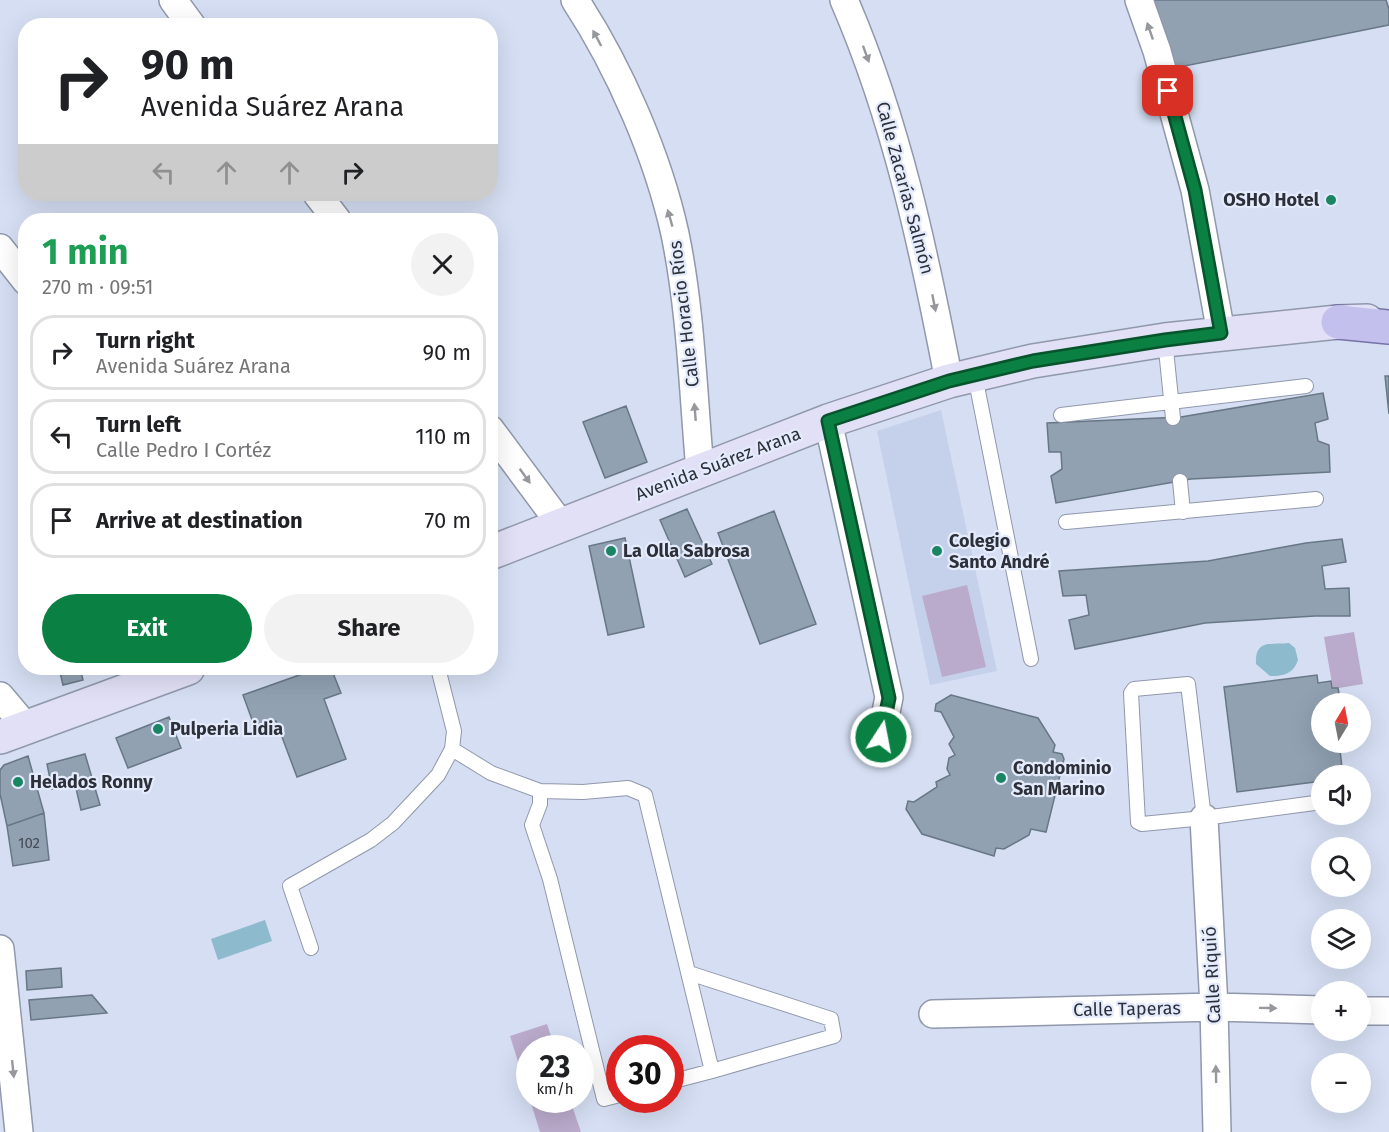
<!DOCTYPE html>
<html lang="en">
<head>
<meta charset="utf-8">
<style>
  body { margin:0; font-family:"Fira Sans",sans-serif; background:#f2f2f2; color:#202124; height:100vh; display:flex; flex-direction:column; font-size:22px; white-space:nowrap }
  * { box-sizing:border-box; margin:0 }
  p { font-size:20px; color:#757577 }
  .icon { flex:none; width:33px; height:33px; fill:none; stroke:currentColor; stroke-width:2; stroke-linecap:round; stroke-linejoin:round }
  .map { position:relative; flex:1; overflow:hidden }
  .side { position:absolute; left:18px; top:213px; width:480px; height:462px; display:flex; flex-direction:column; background:#fff; border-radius:24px; box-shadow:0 6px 24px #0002 }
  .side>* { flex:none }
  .guide { position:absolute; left:18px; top:18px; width:480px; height:183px; border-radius:24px; box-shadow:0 6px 24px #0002; background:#fff; color:#202124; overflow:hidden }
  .needle { width:39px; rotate:10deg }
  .buttons { position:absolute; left:1311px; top:693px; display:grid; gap:12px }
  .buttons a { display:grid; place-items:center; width:60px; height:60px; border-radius:50%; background:#fff; box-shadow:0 6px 24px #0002; font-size:30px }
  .speed { position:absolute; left:516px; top:1035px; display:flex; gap:12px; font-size:30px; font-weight:700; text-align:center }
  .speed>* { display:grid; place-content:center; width:78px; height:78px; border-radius:50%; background:#fff; box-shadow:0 6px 24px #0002; line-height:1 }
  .speed small { font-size:15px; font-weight:400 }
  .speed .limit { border:9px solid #d22; background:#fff; color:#111 }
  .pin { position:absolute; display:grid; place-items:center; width:51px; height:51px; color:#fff; margin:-26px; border-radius:12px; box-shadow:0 3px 9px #0006 }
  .me { position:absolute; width:66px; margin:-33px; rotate:11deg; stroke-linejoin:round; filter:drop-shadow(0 0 4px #0008) }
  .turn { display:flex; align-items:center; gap:21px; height:126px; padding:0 24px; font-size:27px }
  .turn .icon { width:78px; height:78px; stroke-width:2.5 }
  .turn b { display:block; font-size:42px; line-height:51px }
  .lanes { display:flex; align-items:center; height:57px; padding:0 24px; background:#0003; justify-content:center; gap:30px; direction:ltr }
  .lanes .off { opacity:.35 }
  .round { display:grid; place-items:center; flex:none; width:63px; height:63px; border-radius:32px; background:#f2f2f2 }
  .summary { display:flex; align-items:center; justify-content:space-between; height:102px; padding:0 24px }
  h1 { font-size:36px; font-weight:700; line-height:45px; color:#1e9e55 }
  .action { display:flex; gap:12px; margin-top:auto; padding:12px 24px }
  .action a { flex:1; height:69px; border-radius:36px; background:#0b8043; color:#fff; font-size:24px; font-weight:700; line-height:69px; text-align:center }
  .action a+a { background:#f2f2f2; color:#202124 }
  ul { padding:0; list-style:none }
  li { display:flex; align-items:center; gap:18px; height:75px; margin:0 12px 9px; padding:0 12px; border:3px solid #e0e0e0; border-radius:24px }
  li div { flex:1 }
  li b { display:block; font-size:22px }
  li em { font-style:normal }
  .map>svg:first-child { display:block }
  .built { fill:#c5d1eb }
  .green { fill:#baaacb }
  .water { fill:#8dbacd }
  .building { fill:#91a1b1; stroke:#687786; stroke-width:1.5 }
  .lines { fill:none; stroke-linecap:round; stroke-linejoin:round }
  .lane-casing { stroke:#9098ab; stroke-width:16 }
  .street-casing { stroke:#9098ab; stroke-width:30 }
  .secondary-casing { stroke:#9098ab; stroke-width:36 }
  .primary-casing { stroke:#7672a6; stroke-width:36 }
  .lane { stroke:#fff; stroke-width:14 }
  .street { stroke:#fff; stroke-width:27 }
  .secondary { stroke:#e2e0f6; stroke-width:33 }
  .primary { stroke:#c4c0ee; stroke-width:33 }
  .oneway { fill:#96989c }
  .route-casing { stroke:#07532c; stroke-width:15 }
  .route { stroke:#0b8043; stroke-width:10 }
  .poi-dot { fill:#1a8562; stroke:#e4ebfc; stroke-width:2 }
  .labels { text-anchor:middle; stroke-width:4.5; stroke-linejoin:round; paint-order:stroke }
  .number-label { font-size:15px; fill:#464c56 }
  .street-label { font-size:18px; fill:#2d3038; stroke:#e4ebfc }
  .poi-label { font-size:18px; font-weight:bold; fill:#2d3038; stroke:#e4ebfc; text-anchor:start }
</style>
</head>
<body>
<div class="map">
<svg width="1389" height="1132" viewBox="0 0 1389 1132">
  <rect width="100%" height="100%" fill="#d5def3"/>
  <path class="built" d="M 941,410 L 997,671 L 930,685 L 877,431 Z"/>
  <path class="green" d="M 967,585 L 986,667 L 942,677 L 922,596 Z
    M 1354,632 L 1363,684 L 1333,689 L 1324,637 Z
    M 547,1024 L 555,1048 L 530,1048 L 530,1100 L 570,1100 L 581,1132 L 540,1132 L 510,1036 Z"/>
  <path class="water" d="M 1289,643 L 1295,648 L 1298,660 C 1293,674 1284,676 1270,676 L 1256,664 C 1255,639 1270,645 1289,643 Z
    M 265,920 L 272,941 L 218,960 L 211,939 Z"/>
  <path class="building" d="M 1153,0 L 1386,0 L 1389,9 L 1389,25 L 1175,68 Z
    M 1385,376 L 1389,376 L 1389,414 Z
    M 1323,393 L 1328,419 L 1315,423 L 1318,441 L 1329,445 L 1330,472 L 1191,479 L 1056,503 L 1051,476 L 1062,469 L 1061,452 L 1049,452 L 1047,423 L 1181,417 Z
    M 626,406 L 647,462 L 605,478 L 583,422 Z
    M 687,509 L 712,564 L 685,577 L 660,520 Z
    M 774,511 L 816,624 L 760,644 L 718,533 Z
    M 625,538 L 644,627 L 608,635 L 589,546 Z
    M 1342,539 L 1346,562 L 1322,566 L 1325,589 L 1349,588 L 1350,616 L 1315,616 L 1205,623 L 1075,649 L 1069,620 L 1089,615 L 1086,595 L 1063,596 L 1059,571 L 1208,561 L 1306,543 Z
    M 59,668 L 80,668 L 83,680 L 63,685 Z
    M 319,668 L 331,668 L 341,693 L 324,699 L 346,759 L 297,777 L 276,721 L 255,728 L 243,695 Z
    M 1317,675 L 1318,683 L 1331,681 L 1332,688 L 1338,688 L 1341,704 L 1322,704 L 1322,742 L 1346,742 L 1347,749 L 1340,750 L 1342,768 L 1337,768 L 1338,776 L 1322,776 L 1322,781 L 1237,792 L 1224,687 Z
    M 951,695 L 1038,718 L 1055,745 L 1053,752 L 1062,754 L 1064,759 L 1046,832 L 1031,829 L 1029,835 L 1004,849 L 996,848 L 994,856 L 922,834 L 906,809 L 908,801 L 914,802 L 937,787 L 936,782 L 950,775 L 947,769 L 949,758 L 955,755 L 949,744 L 954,737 L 941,712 L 935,711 L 936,704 Z
    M 169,717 L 181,748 L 128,768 L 116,738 Z
    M 85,754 L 100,805 L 81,810 L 75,784 L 52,789 L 47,764 Z
    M 28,756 L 44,813 L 7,826 L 0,794 L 0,770 L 4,765 Z
    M 44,813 L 49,860 L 13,866 L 7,826 Z
    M 61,968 L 62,987 L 27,990 L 26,971 Z
    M 92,995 L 107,1013 L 31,1020 L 29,1000 Z"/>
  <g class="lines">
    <defs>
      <path id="lane" d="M 1165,340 L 1173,418
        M 975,376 L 1031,659
        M 1061,415 L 1306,386
        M 1180,481 L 1183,512
        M 1066,522 L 1316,499
        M 452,749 L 491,773 L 540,791 L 583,792 L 628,788 L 645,795 L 712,1071 L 670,1082
        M 540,791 L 540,804 L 532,825 L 550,879 L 604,1099 L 620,1095
        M 1204,818 L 1188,684 L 1134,689 L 1131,693 L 1138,822 L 1142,824 L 1204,818 L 1322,802
        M 311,948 L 290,886 L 371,840 L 393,823 L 438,775 L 452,749 L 454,731 L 438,668
        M 689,973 L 831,1019 L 834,1036 L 712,1071"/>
      <path id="street" d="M 173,0 L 192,26
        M 575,0 C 619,67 658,156 675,234 C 691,311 693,392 700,470
        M 844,0 C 897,122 924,251 949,381
        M 1139,0 L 1157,51 L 1195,190 L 1221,333
        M 317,194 L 337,220
        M 0,248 L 26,281
        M 828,421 L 889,697 L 881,737
        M 490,429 L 562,526
        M 0,696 L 27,728
        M 1204,818 L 1214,1007 L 1217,1132
        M 0,949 L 19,1132
        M 1360,1011 L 1389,1011
        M 933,1014 L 1214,1007 L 1322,1010"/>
      <path id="secondary" d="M 490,553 L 828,421 L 949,381 L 1033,361 L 1165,340 L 1338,322 L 1367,321
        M 0,737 L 188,668"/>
      <path id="primary" d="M 1338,322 L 1389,327"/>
    </defs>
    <use href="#lane" class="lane-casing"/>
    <use href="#street" class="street-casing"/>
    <use href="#secondary" class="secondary-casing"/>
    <use href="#primary" class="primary-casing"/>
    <use href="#lane" class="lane"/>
    <use href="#street" class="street"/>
    <use href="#secondary" class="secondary"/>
    <use href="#primary" class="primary"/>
  </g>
  <defs><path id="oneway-solid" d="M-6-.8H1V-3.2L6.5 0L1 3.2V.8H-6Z" transform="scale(1.5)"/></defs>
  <g class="oneway">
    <use href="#oneway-solid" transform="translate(1150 31) rotate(-109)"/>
    <use href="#oneway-solid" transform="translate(597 38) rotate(-118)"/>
    <use href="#oneway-solid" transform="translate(866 54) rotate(70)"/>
    <use href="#oneway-solid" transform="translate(670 218) rotate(-106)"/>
    <use href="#oneway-solid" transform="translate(934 303) rotate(79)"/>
    <use href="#oneway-solid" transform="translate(695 412) rotate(-95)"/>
    <use href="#oneway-solid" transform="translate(525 476) rotate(54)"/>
    <use href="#oneway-solid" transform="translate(1268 1008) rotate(1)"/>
    <use href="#oneway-solid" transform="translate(13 1069) rotate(84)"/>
    <use href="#oneway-solid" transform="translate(1216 1074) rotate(-91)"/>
  </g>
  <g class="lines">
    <defs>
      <path id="route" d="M 881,737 L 889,698 L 828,421 L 949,381 L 1033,361 L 1165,340 L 1221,333 L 1195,190 L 1168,91"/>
    </defs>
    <use href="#route" class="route-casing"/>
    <use href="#route" class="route"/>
  </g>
  <g class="poi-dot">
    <circle cx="1331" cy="200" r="6"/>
    <circle cx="611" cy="551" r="6"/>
    <circle cx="937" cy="551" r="6"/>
    <circle cx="158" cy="729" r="6"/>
    <circle cx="1001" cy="778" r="6"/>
    <circle cx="18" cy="782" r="6"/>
  </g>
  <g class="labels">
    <g class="number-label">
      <text x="29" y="848">102</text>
    </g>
    <g class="street-label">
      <text transform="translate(905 188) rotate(75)" y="6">Calle Zacarías Salmón</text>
      <text transform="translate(684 314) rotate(-97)" y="6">Calle Horacio Ríos</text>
      <text transform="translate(718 464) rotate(-21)" y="6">Avenida Suárez Arana</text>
      <text transform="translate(1212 975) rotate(-93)" y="6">Calle Riquió</text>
      <text transform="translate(1127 1009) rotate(-1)" y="6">Calle Taperas</text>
    </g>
    <g class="poi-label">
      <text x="1319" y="206" text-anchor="end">OSHO Hotel</text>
      <text x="949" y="547">Colegio<tspan x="949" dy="21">Santo André</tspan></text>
      <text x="623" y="557">La Olla Sabrosa</text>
      <text x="170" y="735">Pulperia Lidia</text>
      <text x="1013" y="774">Condominio<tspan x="1013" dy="21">San Marino</tspan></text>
      <text x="30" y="788">Helados Ronny</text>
    </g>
  </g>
</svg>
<div class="buttons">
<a><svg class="needle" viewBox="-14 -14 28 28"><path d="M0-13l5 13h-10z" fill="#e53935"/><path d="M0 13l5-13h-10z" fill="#757577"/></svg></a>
<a><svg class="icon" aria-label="sound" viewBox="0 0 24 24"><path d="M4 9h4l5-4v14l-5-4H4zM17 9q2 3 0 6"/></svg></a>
<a><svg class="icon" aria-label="search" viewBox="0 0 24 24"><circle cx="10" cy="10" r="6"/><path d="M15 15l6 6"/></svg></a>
<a><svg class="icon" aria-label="layers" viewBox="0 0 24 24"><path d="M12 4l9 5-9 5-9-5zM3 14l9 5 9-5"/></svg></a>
<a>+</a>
<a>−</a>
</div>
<div class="speed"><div>23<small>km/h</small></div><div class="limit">30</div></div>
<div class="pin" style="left:1168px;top:91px;background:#d93025"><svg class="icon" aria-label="arrive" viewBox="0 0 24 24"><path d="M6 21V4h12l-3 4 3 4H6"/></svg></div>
<svg class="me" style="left:881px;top:737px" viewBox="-20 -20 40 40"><circle r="17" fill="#0b8043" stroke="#fff" stroke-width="3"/><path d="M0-11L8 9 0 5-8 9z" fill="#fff"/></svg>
<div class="guide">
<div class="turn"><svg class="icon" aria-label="right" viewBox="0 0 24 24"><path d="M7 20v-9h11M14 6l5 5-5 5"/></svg><div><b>90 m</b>Avenida Suárez Arana</div></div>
<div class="lanes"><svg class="icon off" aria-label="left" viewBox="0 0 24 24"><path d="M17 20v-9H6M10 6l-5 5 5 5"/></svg><svg class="icon off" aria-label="ahead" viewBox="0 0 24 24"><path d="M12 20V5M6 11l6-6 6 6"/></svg><svg class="icon off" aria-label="ahead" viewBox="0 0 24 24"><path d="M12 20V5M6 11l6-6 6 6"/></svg><svg class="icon" aria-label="right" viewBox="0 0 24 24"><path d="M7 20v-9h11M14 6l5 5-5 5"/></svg></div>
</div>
<section class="side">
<div class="summary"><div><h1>1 min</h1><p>270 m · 09:51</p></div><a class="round"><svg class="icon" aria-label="close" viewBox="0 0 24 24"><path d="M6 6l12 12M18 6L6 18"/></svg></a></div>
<ul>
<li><svg class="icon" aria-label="right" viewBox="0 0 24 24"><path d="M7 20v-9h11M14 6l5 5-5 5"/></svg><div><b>Turn right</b><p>Avenida Suárez Arana</p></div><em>90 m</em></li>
<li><svg class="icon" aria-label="left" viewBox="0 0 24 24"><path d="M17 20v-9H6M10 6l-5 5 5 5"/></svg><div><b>Turn left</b><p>Calle Pedro I Cortéz</p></div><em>110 m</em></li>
<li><svg class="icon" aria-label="arrive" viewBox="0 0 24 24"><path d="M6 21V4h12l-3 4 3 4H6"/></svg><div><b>Arrive at destination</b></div><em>70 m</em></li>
</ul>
<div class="action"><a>Exit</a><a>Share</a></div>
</section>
</div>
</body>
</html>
